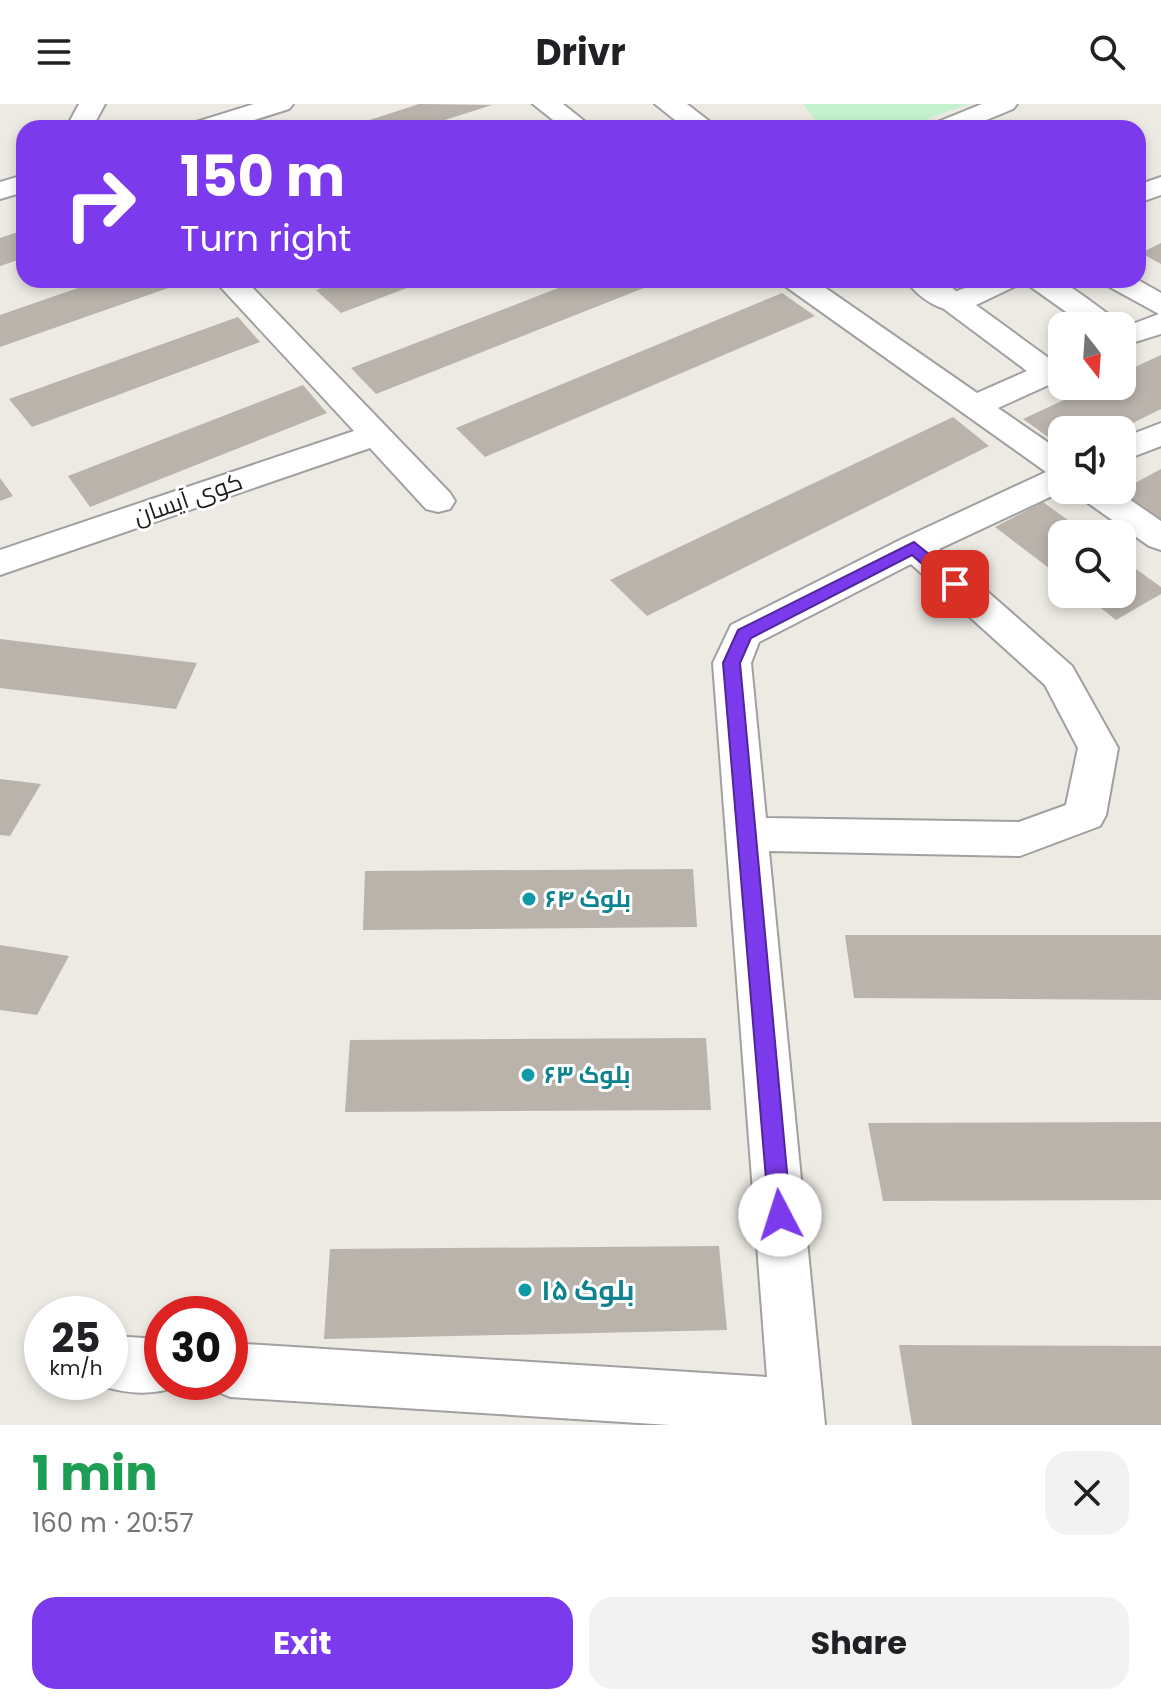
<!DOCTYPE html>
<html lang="en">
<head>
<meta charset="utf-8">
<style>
  body { margin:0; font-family:Poppins,Cairo,sans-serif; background:#f2f2f2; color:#202124; height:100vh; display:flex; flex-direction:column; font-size:30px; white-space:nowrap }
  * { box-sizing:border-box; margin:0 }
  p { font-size:26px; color:#757577 }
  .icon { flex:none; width:44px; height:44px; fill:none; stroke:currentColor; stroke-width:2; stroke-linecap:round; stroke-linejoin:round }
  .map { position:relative; height:1321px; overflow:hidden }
  .details { display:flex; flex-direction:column; background:#fff; flex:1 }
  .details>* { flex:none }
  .guide { position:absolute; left:16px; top:16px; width:1130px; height:168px; border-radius:24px; box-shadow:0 4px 12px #0003; background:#7c3aed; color:#fff; overflow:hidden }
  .needle { width:52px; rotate:163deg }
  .controls { position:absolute; left:1048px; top:208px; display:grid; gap:16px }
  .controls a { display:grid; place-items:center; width:88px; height:88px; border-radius:16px; background:#fff; box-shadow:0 4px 12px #0003; font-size:40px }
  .speed { position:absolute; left:24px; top:1192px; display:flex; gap:16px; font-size:40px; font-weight:700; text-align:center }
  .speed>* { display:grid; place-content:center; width:104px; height:104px; border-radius:50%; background:#fff; box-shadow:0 4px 12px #0003; line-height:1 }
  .speed small { font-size:20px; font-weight:400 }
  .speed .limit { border:12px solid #d22; background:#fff; color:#111 }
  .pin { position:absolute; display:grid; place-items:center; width:68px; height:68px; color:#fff; margin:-34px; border-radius:16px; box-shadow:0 4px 12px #0006 }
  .me { position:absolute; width:88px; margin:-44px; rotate:355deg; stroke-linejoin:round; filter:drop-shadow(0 0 6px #0008) }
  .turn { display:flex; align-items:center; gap:28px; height:168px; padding:0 32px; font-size:36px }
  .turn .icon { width:104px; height:104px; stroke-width:2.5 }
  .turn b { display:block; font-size:56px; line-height:68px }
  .round { display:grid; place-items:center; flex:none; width:84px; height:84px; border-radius:24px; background:#f2f2f2 }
  .headline { display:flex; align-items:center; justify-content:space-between; height:136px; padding:0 32px }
  h1 { font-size:48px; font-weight:700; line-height:60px; color:#1e9e55 }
  .action { display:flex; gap:16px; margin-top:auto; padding:16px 32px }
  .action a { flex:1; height:92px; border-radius:24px; background:#7c3aed; color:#fff; font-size:32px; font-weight:700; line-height:92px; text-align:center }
  .action a+a { background:#f2f2f2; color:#202124 }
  header { display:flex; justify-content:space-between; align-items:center; height:104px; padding:0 32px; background:#fff; font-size:36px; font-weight:700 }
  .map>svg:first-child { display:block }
  .park { fill:#c4f2ce }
  .building { fill:#b9b3ac }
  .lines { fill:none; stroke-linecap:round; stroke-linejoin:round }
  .minor-casing { stroke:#a0a0a0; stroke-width:4 }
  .tertiary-casing { stroke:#a0a0a0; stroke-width:4 }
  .minor { fill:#fff; fill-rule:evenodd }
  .tertiary { fill:#fff; fill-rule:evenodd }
  .route { fill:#7c3aed; stroke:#51269a; stroke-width:2 }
  .culture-dot { fill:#0f9aa8; stroke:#fff; stroke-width:3 }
  .labels { text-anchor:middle; stroke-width:6; stroke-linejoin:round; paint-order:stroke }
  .street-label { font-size:24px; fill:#1c1c1c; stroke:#fff }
  .culture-label { font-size:24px; font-weight:bold; fill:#0d838f; stroke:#fff; text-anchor:start }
  .near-culture-label { font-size:28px; font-weight:bold; fill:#0d838f; stroke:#fff; text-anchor:start }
</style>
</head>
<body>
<header><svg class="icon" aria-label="menu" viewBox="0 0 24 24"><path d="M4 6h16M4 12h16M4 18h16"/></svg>Drivr<svg class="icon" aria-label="search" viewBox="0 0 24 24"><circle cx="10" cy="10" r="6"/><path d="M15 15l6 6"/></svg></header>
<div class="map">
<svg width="1161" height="1321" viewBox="0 0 1161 1321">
  <rect width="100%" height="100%" fill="#eceae3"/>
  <path class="park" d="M 803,0 L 968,0 L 902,24 L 822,24 Z"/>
  <path class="building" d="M 419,0 L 492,1 L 420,24 L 345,24 Z
    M 24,126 L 24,154 L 0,162 L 0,134 Z
    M 1161,139 L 1161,160 L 1141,149 Z
    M 101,176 L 191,176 L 0,243 L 0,211 Z
    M 344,176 L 428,176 L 341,209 L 316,186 Z
    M 579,176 L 664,176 L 376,290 L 351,264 Z
    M 782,189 L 815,212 L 485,353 L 456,324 Z
    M 238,213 L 260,238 L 32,323 L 9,295 Z
    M 1161,251 L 1161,305 L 1119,326 L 1062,326 L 1062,343 L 1023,315 L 1094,282 L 1122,282 L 1122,269 Z
    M 303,281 L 327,309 L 90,403 L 68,372 Z
    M 953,313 L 989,342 L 647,512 L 610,476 Z
    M 1161,365 L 1161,419 L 1118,388 Z
    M 0,374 L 13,392 L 0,397 Z
    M 1043,398 L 1087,430 L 1062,430 L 1062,474 L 995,423 Z
    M 1122,455 L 1161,483 L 1161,490 L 1116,516 L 1083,490 L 1122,490 Z
    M 0,535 L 197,559 L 176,605 L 0,584 Z
    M 0,675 L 41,680 L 10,732 L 0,731 Z
    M 693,765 L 697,823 L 363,826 L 365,767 Z
    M 845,831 L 1161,831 L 1161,896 L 854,894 Z
    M 0,841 L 69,852 L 37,911 L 0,906 Z
    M 706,934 L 711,1006 L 345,1008 L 350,936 Z
    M 1161,1018 L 1161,1096 L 883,1097 L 868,1019 Z
    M 719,1142 L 727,1226 L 324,1235 L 330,1145 Z
    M 899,1241 L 1161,1242 L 1161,1321 L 912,1321 Z"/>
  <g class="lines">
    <defs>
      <path id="minor" d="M 79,0 L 105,0 L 92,24 L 66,24 Z
        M 254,0 L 293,0 L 289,5 L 229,24 L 189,24 L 193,19 Z
        M 533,0 L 563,0 L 593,24 L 563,24 Z
        M 982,0 L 1017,0 L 1013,5 L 967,24 L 931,24 L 935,19 Z
        M 24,71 L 24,88 L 0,95 L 0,78 Z
        M 1161,73 L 1161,91 L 1138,99 L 1138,81 Z
        M 214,176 L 245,176 L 450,389 L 455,397 L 450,405 L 438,408 L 426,405 L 370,344 L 0,471 L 0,446 L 354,327 Z
        M 780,176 L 814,176 L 977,289 L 1027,267 L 944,205 L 939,199 C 954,178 1036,168 1059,177 C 1079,186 1098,204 1117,216 L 1121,222 L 1086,222 L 1024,178 L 976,201 L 1057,260 L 1062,261 L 1062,279 L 1053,279 L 998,304 L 1062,348 L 1062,386 L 1065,386 L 939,445 L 1072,562 L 1118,644 L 1106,711 L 1100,722 L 1020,752 L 769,747 L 825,1321 L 670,1321 L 230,1293 L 211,1285 L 208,1278 L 230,1278 L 230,1239 L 767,1273 L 713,559 L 731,521 L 902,435 L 1046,368 L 785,182 ZM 911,460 L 1045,581 L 1078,644 L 1066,701 L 1019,718 L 766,714 L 751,559 L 759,538 Z
        M 1103,176 L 1138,176 L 1161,189 L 1161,230 L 1122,242 L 1122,224 L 1159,210 L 1108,182 Z
        M 1161,319 L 1161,342 L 1122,357 L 1122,334 Z
        M 1076,386 L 1116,386 L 1161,417 L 1161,446 L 1149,442 L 1081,394 Z
        M 110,1232 L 162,1235 L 162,1278 L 182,1278 L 181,1281 C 153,1293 120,1290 91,1278 L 110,1278 Z"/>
      <path id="tertiary" d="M 655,0 L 687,0 L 718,24 L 685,24 Z
        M 906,176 L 943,176 L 970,199 L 966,206 C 944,211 918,194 906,176 Z"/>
    </defs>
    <use href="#minor" class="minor-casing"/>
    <use href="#tertiary" class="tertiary-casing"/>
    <use href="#minor" class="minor"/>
    <use href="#tertiary" class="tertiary"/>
  </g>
  <path class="route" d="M 914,438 L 961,476 L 961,484 L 949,484 L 912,451 L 751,534 L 740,559 L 791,1111 L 788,1119 L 780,1122 L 772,1119 L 769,1111 L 723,559 L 738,526 Z"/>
  <g class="culture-dot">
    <circle cx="529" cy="795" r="8"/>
    <circle cx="528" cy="971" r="8"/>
    <circle cx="525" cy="1186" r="8"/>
  </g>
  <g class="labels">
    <g class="street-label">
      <text transform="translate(188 395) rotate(-19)" y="8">کوی آیسان</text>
    </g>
    <g class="culture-label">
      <text x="545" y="803">بلوک ۶۴</text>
      <text x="544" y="979">بلوک ۶۳</text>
    </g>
    <g class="near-culture-label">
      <text x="541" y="1196">بلوک ۱۵</text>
    </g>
  </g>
</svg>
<div class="controls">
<a><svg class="needle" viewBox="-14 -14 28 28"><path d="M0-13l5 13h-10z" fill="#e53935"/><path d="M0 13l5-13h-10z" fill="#757577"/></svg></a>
<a><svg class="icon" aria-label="sound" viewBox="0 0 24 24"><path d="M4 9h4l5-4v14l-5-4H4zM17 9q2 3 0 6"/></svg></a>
<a><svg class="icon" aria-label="search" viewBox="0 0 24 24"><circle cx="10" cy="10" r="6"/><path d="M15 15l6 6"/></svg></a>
</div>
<div class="speed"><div>25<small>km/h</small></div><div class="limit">30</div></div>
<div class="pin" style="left:955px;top:480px;background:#d93025"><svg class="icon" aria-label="arrive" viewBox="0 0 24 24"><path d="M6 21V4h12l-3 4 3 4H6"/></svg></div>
<svg class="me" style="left:780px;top:1111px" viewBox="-20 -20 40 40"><circle r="19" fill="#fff"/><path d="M0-13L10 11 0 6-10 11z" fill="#7c3aed"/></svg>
<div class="guide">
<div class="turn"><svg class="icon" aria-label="right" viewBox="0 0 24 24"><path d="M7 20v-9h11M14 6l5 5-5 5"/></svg><div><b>150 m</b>Turn right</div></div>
</div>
</div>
<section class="details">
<div class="headline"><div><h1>1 min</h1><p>160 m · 20:57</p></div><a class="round"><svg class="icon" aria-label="close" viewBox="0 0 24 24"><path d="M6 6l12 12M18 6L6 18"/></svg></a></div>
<div class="action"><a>Exit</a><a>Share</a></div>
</section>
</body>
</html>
